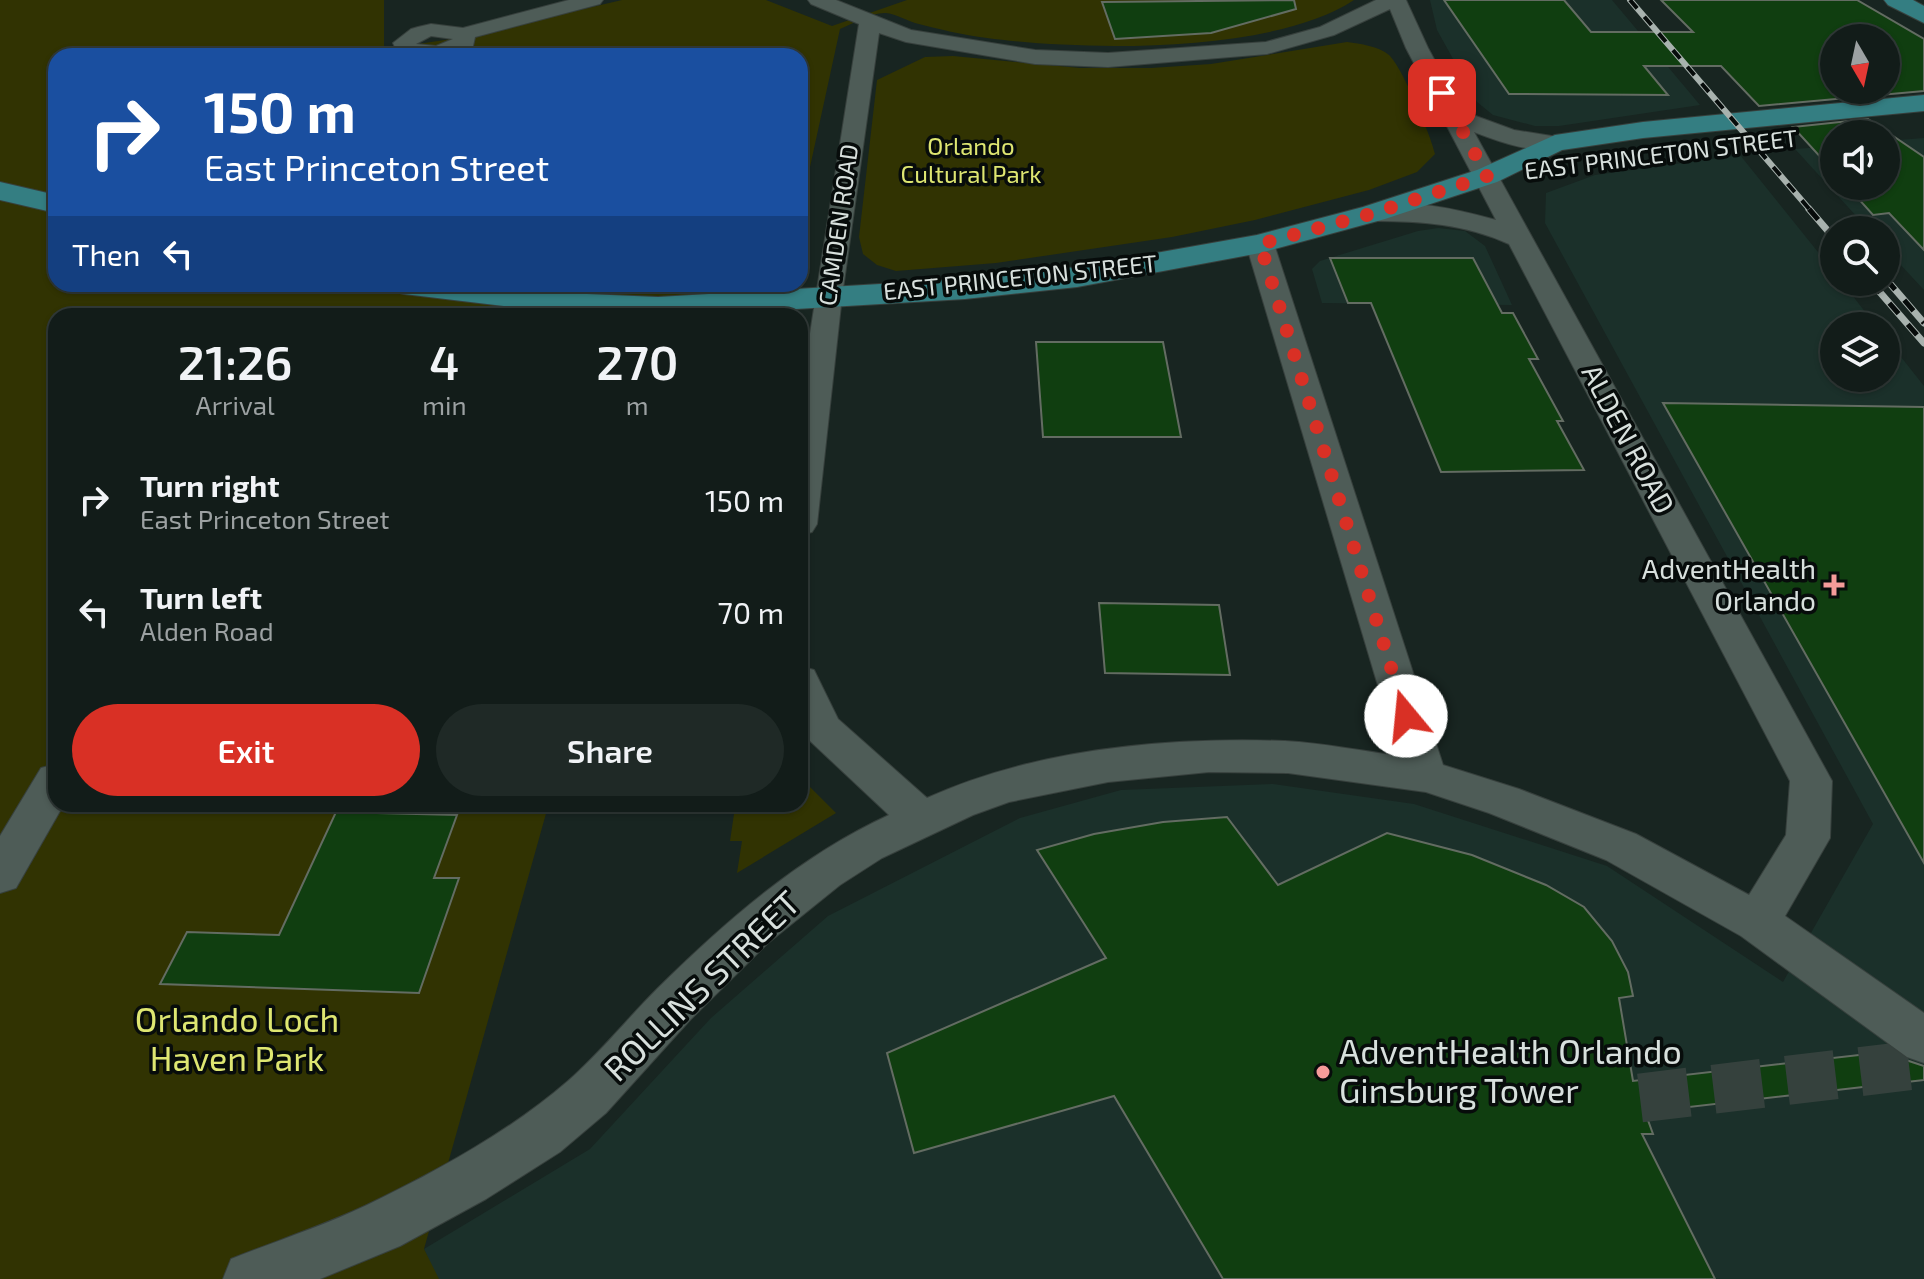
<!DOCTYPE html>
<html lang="en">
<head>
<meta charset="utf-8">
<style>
  body { margin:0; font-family:"Exo 2",sans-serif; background:#1f2926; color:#f1f3f6; height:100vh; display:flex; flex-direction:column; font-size:30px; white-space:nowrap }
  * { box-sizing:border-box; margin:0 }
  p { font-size:26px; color:#9ca1a2 }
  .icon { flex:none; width:44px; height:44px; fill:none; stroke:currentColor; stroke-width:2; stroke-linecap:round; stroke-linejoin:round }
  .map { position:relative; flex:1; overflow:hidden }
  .drawer { position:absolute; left:48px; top:308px; width:760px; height:504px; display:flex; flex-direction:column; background:#121c19; border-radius:24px; box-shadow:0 2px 6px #0004,0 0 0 2px #313a38 }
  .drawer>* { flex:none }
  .top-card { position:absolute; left:48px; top:48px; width:760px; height:244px; border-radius:24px; box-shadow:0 2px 6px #0004,0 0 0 2px #313a38; background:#1a4fa0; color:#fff; overflow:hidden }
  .needle { width:52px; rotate:171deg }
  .buttons { position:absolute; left:1820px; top:24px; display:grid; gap:16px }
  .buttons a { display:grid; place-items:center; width:80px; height:80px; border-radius:50%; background:#121c19; box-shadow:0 2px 6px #0004,0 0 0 2px #313a38; font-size:40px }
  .pin { position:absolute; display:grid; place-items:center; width:68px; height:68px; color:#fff; margin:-34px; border-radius:16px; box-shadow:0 4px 12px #0006 }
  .me { position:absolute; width:88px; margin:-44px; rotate:343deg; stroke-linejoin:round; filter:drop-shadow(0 0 6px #0008) }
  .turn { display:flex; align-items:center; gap:28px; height:168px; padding:0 24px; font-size:36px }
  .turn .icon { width:104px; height:104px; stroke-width:2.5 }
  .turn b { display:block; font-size:56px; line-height:68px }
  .then { display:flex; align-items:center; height:76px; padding:0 24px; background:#0003; gap:16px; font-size:30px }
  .eta { display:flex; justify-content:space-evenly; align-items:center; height:136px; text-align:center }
  .eta b { font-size:48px; font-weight:600; line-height:56px }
  .cta { display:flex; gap:16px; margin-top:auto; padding:16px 24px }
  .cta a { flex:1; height:92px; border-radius:48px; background:#d93025; color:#fff; font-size:32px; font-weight:600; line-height:92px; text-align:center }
  .cta a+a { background:#1f2926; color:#f1f3f6 }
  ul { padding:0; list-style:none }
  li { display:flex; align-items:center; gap:24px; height:112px; padding:0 24px }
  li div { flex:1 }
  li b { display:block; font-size:30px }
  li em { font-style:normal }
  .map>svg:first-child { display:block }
  .built { fill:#1b302a }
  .green { fill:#313302 }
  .building { fill:#103e10; stroke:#636c62; stroke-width:2; fill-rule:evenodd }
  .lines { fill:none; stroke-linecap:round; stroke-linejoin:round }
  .minor-tunnel { stroke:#35413d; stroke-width:49; stroke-dasharray:49 25; stroke-linecap:butt }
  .minor-casing { stroke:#37403d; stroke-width:2 }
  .major-casing { stroke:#37403d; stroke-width:2 }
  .minor { fill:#4e5c57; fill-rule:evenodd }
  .major { fill:#347e82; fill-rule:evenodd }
  .rail-far1-casing { stroke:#a8b2ae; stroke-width:6 }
  .rail-casing { stroke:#a8b2ae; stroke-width:7 }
  .rail-far1 { stroke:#070c0b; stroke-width:4; stroke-dasharray:11; stroke-linecap:butt }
  .rail { stroke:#070c0b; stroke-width:5; stroke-dasharray:14; stroke-linecap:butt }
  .route { stroke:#d93025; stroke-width:14; stroke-dasharray:0 25.2 }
  .poi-dot { fill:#f59b9a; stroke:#070c0b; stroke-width:3 }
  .labels { text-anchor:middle; stroke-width:7; stroke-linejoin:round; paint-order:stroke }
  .far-park-label { font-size:24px; fill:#dee671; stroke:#070c0b }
  .far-street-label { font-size:24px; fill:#d8e0dd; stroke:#070c0b }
  .street-label { font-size:28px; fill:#d8e0dd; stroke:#070c0b }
  .poi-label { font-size:28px; fill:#d8e0dd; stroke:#070c0b; text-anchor:end }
  .near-street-label { font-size:34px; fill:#d8e0dd; stroke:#070c0b }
  .near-park-label { font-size:34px; fill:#dee671; stroke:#070c0b }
  .near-poi-label { font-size:34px; fill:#d8e0dd; stroke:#070c0b; text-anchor:start }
</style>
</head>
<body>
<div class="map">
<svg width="1924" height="1279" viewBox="0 0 1924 1279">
  <rect width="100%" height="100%" fill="#182521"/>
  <path class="built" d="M 1430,0 L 1612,0 L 1700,105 L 1559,126 L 1535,126 L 1493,115 L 1477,102 L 1437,30 Z
    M 1924,138 L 1924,290 L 1886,249 L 1886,230 L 1869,230 L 1795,149 L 1834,146 L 1834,186 L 1886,186 L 1886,141 Z
    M 1740,155 L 1834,272 L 1834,282 L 1842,282 L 1876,326 L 1834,326 L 1834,378 L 1886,378 L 1886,338 L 1924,386 L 1924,1279 L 437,1279 L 424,1249 L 590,1149 L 711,1018 L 828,916 L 1020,818 L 1121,790 L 1273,784 L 1414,804 L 1607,866 L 1783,982 L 1873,824 L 1545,223 L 1546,193 L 1595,175 Z
    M 1438,228 L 1465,231 L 1485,246 L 1512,305 L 1322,303 L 1312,269 L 1320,261 L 1418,231 Z"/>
  <path class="green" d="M 0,0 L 384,0 L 384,49 L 465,37 L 622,0 L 766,0 L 832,26 L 907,0 L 1354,0 C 1273,54 1081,51 987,38 C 963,35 938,29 915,23 C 906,20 895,14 886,13 C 873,12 852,24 840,29 L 800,213 L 800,56 L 56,56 L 56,284 L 785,284 L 777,316 L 56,316 L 56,804 L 800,804 L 800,777 L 836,813 L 737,873 L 742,841 L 730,841 L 734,814 L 547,810 L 424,1249 L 439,1279 L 0,1279 Z
    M 1347,42 C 1360,44 1379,46 1389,55 C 1402,67 1431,135 1435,154 L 1417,172 L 1369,190 L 1255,220 L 1172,237 L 996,263 L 896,271 L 877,265 L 863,254 L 859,237 L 877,80 L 925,57 L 953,56 L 1080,68 L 1151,68 L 1211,64 Z"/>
  <path class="building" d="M 1294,0 L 1296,9 L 1211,33 L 1115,39 L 1102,2 Z
    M 1444,0 L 1564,0 L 1591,32 L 1693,32 L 1661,0 L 1857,0 L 1924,39 L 1924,91 L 1759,106 L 1721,66 L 1644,66 L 1668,95 L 1509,94 ZM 1834,38 L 1886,38 L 1886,90 L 1834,90 Z
    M 1868,119 L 1924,157 L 1924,250 L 1889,213 L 1873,215 L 1847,186 L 1886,186 L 1886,134 L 1834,134 L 1834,172 L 1793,127 Z
    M 1330,258 L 1473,258 L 1502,313 L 1513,313 L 1538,359 L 1529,359 L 1563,421 L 1557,421 L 1584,470 L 1441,472 L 1371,303 L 1348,303 Z
    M 1036,342 L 1163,342 L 1181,437 L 1043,437 Z
    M 1663,403 L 1924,407 L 1924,863 Z
    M 1099,603 L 1219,605 L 1230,675 L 1105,673 Z
    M 336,812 L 457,815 L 434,878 L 459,878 L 419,993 L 160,984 L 187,932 L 279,935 Z
    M 1227,817 L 1278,885 L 1387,833 L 1472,855 L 1546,885 L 1584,907 L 1612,941 L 1628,972 L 1633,996 L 1619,998 L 1633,1081 L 1894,1051 L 1906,1060 L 1924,1066 L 1924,1080 L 1645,1112 L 1653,1134 L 1642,1134 L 1715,1279 L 1223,1279 L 1114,1096 L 914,1153 L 887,1053 L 1106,958 L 1037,850 L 1094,834 L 1163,822 Z"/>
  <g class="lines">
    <path class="minor-tunnel" d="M 1640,1098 L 1924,1064"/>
    <defs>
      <path id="minor" d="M 569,0 L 603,0 L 600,4 L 475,37 L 473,46 C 454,59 420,62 398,53 L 393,43 L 411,29 L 418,27 L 431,24 L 463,28 ZM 431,36 L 453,39 L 436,46 L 416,44 Z
        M 808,0 L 836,0 L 911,30 L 1035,50 L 1108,53 L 1266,42 L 1320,27 L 1376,0 L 1406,0 L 1428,48 L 1462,111 L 1514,130 L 1564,138 L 1567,143 L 1564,148 C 1535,155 1500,142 1474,132 L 1832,781 L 1830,838 L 1785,916 L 1924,1013 L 1924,1063 L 1907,1057 L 1741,936 L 1606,860 L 1489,813 L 1426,792 L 1288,773 L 1209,772 L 1108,782 L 1009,802 L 973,815 L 882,858 L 840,885 L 768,943 L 690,1020 L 606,1113 L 560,1152 L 486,1199 L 400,1246 L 320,1279 L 223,1279 L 231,1259 C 276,1241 323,1226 367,1205 C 437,1171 509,1132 568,1081 C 600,1053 627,1019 657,989 C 726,921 800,856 889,815 L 808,739 L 800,724 L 800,666 L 814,670 L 838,719 L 927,798 C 1036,749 1166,737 1285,741 C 1323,743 1361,751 1399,756 L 1246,244 L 1250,238 L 1270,238 L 1274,244 L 1443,765 L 1519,789 L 1636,834 L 1749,895 L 1786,835 L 1790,781 L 1509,244 C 1465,224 1421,221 1374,221 L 1365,219 L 1361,213 L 1365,207 C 1405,197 1457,209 1496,220 L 1406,48 L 1390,9 L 1334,35 L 1267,54 L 1108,67 L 1035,64 L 906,42 L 879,33 L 842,296 L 817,524 L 812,532 L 800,535 L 800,397 L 859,24 L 811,4 Z
        M 56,764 L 56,804 L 64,804 L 16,888 L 0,893 L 0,836 L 41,768 Z"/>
      <path id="major" d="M 1884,0 L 1913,0 L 1924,6 L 1924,23 L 1888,5 Z
        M 1924,95 L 1924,111 L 1643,138 L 1562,150 L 1497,182 L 1385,219 L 1260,253 L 1077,287 L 965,299 L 675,316 L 563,313 L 404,294 L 392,291 L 388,284 L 487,284 L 563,293 L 658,297 L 965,279 L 1077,267 L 1257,235 L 1363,207 L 1477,170 L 1555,135 L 1643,122 Z
        M 0,182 L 56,195 L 56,213 L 0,200 Z"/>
    </defs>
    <use href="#minor" class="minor-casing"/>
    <use href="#major" class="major-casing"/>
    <use href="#minor" class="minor"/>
    <use href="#major" class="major"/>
    <defs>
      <path id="rail-far1" d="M 1630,0 L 1811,211"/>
      <path id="rail" d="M 1809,209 L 1834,238
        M 1886,279 L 1924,323
        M 1871,282 L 1924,343"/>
    </defs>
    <use href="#rail-far1" class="rail-far1-casing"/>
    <use href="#rail" class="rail-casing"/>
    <use href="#rail-far1" class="rail-far1"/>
    <use href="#rail" class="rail"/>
  </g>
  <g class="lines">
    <path class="route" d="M 1406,716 L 1260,244 L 1374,213 L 1487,176 L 1442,93"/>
  </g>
  <g class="poi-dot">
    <path d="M1830 573h8v8h8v8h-8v8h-8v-8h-8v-8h8z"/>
    <circle cx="1323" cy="1072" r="8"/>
  </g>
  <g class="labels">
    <g class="far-park-label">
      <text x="971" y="155">Orlando<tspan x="971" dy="28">Cultural Park</tspan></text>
    </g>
    <g class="far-street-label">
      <text transform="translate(1661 155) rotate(-7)" y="8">EAST PRINCETON STREET</text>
      <text transform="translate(839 225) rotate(-82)" y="8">CAMDEN ROAD</text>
      <text transform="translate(1020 278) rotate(-6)" y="8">EAST PRINCETON STREET</text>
    </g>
    <g class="street-label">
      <text transform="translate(1628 439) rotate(62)" y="10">ALDEN ROAD</text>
    </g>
    <g class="poi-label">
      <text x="1816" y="579">AdventHealth<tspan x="1816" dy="32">Orlando</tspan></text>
    </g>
    <g class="near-street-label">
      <text transform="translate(702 986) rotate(-44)" y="12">ROLLINS STREET</text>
    </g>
    <g class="near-park-label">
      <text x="237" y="1032">Orlando Loch<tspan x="237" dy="39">Haven Park</tspan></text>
    </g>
    <g class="near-poi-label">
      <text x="1339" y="1064">AdventHealth Orlando<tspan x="1339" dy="39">Ginsburg Tower</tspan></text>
    </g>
  </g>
</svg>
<div class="buttons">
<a><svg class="needle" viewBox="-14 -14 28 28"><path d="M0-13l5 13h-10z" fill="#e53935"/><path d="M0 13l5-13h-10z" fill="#9ca1a2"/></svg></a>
<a><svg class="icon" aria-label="sound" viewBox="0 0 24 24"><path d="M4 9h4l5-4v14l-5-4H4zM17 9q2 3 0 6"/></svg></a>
<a><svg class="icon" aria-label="search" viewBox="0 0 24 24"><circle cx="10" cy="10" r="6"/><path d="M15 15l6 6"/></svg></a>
<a><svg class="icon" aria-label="layers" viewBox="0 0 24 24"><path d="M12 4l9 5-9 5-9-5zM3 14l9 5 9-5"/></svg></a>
</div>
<div class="pin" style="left:1442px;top:93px;background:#d93025"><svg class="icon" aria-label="arrive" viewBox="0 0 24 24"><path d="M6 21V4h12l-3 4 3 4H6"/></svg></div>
<svg class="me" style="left:1406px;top:716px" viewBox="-20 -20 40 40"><circle r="19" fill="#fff"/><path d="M0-13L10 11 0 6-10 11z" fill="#d93025"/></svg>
<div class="top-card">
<div class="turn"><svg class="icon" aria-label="right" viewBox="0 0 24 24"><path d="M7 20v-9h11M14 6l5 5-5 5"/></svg><div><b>150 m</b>East Princeton Street</div></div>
<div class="then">Then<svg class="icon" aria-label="left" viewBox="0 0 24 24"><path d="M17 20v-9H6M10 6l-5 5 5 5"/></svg></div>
</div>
<section class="drawer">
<div class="eta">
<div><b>21:26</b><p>Arrival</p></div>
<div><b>4</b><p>min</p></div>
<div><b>270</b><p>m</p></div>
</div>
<ul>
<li><svg class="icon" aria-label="right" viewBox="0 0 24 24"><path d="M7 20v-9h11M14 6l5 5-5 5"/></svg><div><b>Turn right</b><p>East Princeton Street</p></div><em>150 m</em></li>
<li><svg class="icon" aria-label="left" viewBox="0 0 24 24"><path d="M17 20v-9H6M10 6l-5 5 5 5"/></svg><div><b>Turn left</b><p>Alden Road</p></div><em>70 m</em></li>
</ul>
<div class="cta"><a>Exit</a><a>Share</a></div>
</section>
</div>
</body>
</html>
